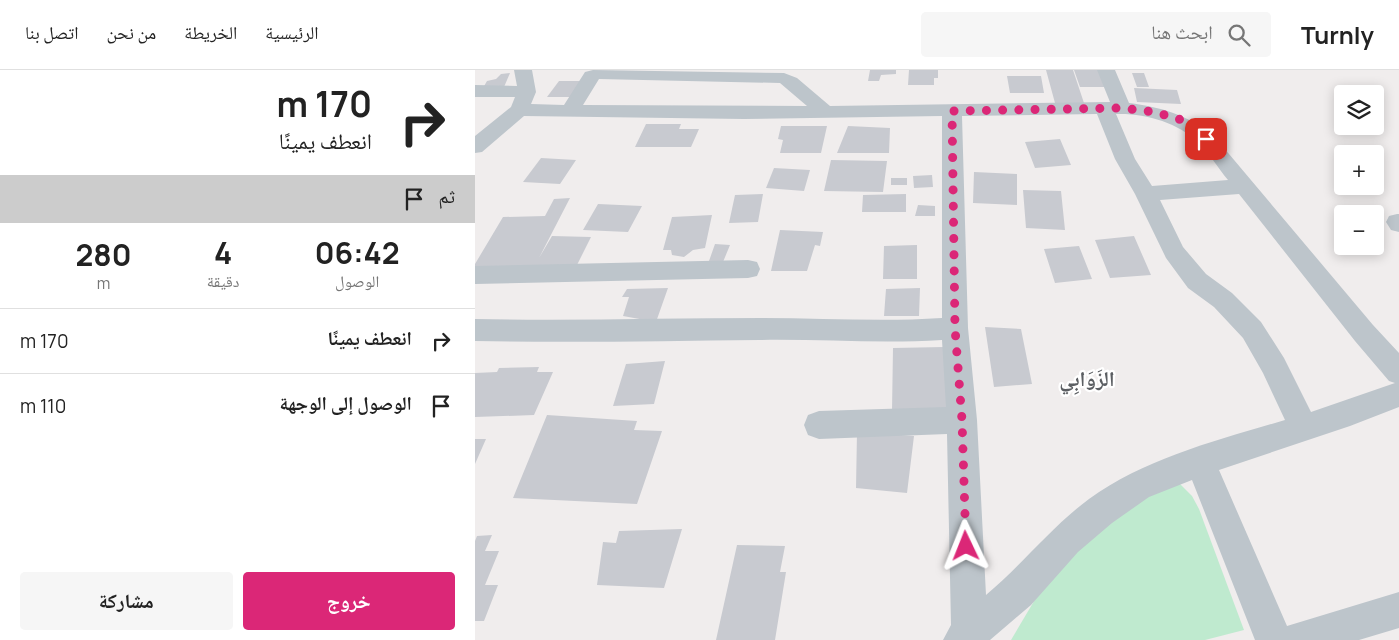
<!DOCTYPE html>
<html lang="ar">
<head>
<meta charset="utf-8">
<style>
  body { margin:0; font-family:Manrope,"Noto Naskh Arabic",sans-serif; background:#f6f6f6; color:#222; direction:rtl; height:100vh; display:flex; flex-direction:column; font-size:19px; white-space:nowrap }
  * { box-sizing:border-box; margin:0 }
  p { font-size:16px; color:#767676 }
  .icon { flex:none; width:28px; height:28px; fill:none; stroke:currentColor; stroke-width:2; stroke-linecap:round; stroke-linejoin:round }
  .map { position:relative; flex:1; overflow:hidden; direction:ltr }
  .side { display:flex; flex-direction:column; background:#fff; width:475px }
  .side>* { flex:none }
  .banner { background:#fff; color:#222; overflow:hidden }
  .controls { position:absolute; left:859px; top:15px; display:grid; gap:10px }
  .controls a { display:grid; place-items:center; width:50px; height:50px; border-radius:5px; background:#fff; box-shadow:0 2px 12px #0003; font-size:25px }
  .pin { position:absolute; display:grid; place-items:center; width:42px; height:42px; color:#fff; margin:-21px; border-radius:10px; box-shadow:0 2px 8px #0006 }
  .me { position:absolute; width:55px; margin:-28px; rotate:358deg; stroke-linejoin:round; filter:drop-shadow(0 0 4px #0008) }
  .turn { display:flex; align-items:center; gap:18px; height:105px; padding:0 20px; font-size:22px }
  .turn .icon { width:65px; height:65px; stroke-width:2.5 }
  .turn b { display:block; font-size:35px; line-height:42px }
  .then { display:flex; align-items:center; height:48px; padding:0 20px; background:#0003; gap:10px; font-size:19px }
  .eta { display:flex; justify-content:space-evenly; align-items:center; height:85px; text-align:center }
  .eta b { font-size:30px; font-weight:700; line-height:35px }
  .primary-button { display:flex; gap:10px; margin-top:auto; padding:10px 20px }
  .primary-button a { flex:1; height:58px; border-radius:5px; background:#db2777; color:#fff; font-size:20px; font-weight:700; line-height:58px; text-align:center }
  .primary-button a+a { background:#f6f6f6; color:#222 }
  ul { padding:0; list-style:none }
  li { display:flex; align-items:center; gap:15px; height:65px; padding:0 20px; border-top:1px solid #e0e0e0 }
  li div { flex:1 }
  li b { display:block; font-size:19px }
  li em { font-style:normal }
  header { display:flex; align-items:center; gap:30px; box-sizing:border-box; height:70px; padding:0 25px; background:#fff; border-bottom:1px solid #e0e0e0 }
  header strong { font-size:24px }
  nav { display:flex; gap:28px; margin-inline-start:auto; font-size:18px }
  .search { width:350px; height:45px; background:#f6f6f6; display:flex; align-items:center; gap:12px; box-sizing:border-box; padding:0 18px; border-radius:5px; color:#767676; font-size:19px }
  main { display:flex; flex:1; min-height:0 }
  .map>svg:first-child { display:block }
  .green { fill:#bfeacf }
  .building { fill:#c8cad0 }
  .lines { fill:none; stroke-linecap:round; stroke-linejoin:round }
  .street { fill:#bdc5cb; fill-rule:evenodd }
  .route { stroke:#db2777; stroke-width:9; stroke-dasharray:0 16.2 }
  .labels { text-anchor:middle; stroke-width:4.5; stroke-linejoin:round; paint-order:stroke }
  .district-label { font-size:21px; font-weight:bold; fill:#5b5e62; stroke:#fff }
</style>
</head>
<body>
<header>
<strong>Turnly</strong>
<div class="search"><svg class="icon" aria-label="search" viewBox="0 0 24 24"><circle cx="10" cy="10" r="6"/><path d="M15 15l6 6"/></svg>ابحث هنا</div>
<nav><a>الرئيسية</a><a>الخريطة</a><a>من نحن</a><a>اتصل بنا</a></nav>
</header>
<main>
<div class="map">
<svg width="924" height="570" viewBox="0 0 924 570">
  <rect width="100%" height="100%" fill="#f0eded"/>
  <path class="green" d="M 705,414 L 717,426 L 724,439 L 769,560 L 730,570 L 536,570 L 590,479 L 659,426 Z"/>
  <path class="building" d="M 395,0 L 421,0 L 421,4 L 406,5 L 404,11 L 393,11 Z
    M 434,0 L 463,0 L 463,8 L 459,8 L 459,15 L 433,15 Z
    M 571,0 L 598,0 L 609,33 L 580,33 Z
    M 599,0 L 624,0 L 631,17 L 605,17 Z
    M 35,3 L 29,17 L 8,18 L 12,11 L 21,9 L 26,4 Z
    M 657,3 L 669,3 L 674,17 L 662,17 Z
    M 532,6 L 566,6 L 569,23 L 535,23 Z
    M 84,11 L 107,11 L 96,27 L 72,27 Z
    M 659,18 L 702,20 L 706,34 L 662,32 Z
    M 171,54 L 206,54 L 204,59 L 224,59 L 216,77 L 160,77 Z
    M 306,56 L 352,56 L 346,83 L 305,83 L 308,70 L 303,69 Z
    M 373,56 L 415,58 L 414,83 L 362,83 Z
    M 585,69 L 596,95 L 560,98 L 550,72 Z
    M 66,88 L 101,90 L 85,114 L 48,112 Z
    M 356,90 L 412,91 L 408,122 L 349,121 Z
    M 299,98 L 335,100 L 329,121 L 291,118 Z
    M 499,102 L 542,104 L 542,135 L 498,133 Z
    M 457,105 L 458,117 L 439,118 L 438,106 Z
    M 416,108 L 432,108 L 432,115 L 416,115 Z
    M 548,120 L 586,121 L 590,160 L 551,158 Z
    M 288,124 L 283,152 L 254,153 L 260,125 Z
    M 431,124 L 431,142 L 387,142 L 388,125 Z
    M 95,128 L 64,188 L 77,166 L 116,167 L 100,199 L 0,200 L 0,194 L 28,147 L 70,146 L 79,129 Z
    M 123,134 L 167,136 L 153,162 L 108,160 Z
    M 443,135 L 460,136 L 460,146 L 440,146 Z
    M 237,145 L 230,178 L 218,180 L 209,187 L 197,185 L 196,180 L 188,180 L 197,147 Z
    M 305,160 L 348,162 L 345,176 L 340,175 L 332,201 L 296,201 Z
    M 659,166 L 676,205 L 635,208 L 620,170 Z
    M 240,174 L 255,175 L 248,192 L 234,191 Z
    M 442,175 L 442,209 L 408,209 L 409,176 Z
    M 604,176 L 617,209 L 580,213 L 569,179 Z
    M 193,218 L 181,252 L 148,246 L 154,227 L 147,227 L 152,219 Z
    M 445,218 L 444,246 L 409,246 L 411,219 Z
    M 510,257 L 546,259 L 557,314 L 519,317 Z
    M 469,277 L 472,340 L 417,341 L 418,278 Z
    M 190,291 L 179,334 L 138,336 L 151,294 Z
    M 64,297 L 62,302 L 78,302 L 59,345 L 0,347 L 0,303 L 22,302 L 24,298 Z
    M 72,345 L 162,351 L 159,360 L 187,361 L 162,434 L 38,428 Z
    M 382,362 L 439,366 L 432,423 L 381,418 Z
    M 0,369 L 11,369 L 0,394 Z
    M 207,459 L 189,518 L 122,515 L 128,472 L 141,473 L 144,461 Z
    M 17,465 L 10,481 L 24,481 L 10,515 L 23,515 L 9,551 L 0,551 L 0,471 L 2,466 Z
    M 262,475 L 310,476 L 305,502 L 311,502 L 300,570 L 241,570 Z"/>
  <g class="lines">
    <path class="street" d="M 39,0 L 57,0 L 61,22 L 56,34 L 89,35 L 110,2 L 118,0 L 309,3 L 322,8 L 355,36 L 635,32 L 622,0 L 640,0 L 654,33 C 686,37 712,45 738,65 L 898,255 L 924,283 L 924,337 L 875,356 L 744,400 L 812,556 L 924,522 L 924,558 L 884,570 L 780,570 L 717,410 L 674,427 L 637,453 L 603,482 L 556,535 L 515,570 L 468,570 L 476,555 L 472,364 L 344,369 L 333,365 L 329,355 L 333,345 L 344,341 L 471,337 L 467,270 C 407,274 346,269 285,270 C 190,271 95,273 0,271 L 0,249 C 96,251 192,248 288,248 C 348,248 407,252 467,248 L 467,46 L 269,49 L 49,46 L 7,82 L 0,83 L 0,66 L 36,37 L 40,27 L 0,27 L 0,15 L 42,16 ZM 124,9 L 305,13 L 332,36 L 108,35 ZM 622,44 L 640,89 L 660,124 L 691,188 L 713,218 L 739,237 L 768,268 L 788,303 L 810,350 C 743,370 671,388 614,429 C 576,457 547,495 511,525 L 502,350 L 493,258 L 487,46 ZM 641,44 C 670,43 702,52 724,73 C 735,84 743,98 753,110 L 677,116 L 660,89 ZM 764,124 L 880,271 L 914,311 L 920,313 L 836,342 L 809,288 L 786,252 L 757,223 L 731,204 L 708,177 L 685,130 Z
      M 922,144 L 924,144 L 924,162 L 916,160 L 911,152 L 914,146 Z
      M 273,190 L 282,192 L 285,199 L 282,206 L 273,208 L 0,214 L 0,196 Z"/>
  </g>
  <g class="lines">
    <path class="route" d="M 491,476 L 487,350 L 480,258 L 477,41 L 646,38 L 679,42 L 704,49 L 731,69"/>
  </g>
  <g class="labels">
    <g class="district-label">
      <text x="612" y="316">الزَوَابِي</text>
    </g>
  </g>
</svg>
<div class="controls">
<a><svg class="icon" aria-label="layers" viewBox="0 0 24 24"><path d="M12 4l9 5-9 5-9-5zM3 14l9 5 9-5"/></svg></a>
<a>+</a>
<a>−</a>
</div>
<div class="pin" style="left:731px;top:69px;background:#d93025"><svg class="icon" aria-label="arrive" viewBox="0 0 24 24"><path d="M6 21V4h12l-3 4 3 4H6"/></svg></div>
<svg class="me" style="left:491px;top:476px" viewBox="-20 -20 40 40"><path d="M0-17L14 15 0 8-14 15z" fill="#db2777" stroke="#fff" stroke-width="4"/></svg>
</div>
<section class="side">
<div class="banner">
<div class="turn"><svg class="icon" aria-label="right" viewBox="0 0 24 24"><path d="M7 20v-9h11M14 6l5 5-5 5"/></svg><div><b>170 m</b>انعطف يمينًا</div></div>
<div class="then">ثم<svg class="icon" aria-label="arrive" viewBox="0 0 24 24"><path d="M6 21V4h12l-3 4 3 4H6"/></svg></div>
</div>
<div class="eta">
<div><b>06:42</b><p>الوصول</p></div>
<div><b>4</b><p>دقيقة</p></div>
<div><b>280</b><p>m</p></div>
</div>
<ul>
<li><svg class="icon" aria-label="right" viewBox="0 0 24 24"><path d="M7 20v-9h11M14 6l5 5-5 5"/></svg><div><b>انعطف يمينًا</b></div><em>170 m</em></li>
<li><svg class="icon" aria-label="arrive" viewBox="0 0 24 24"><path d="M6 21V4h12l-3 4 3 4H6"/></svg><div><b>الوصول إلى الوجهة</b></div><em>110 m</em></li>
</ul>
<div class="primary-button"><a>خروج</a><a>مشاركة</a></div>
</section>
</main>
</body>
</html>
